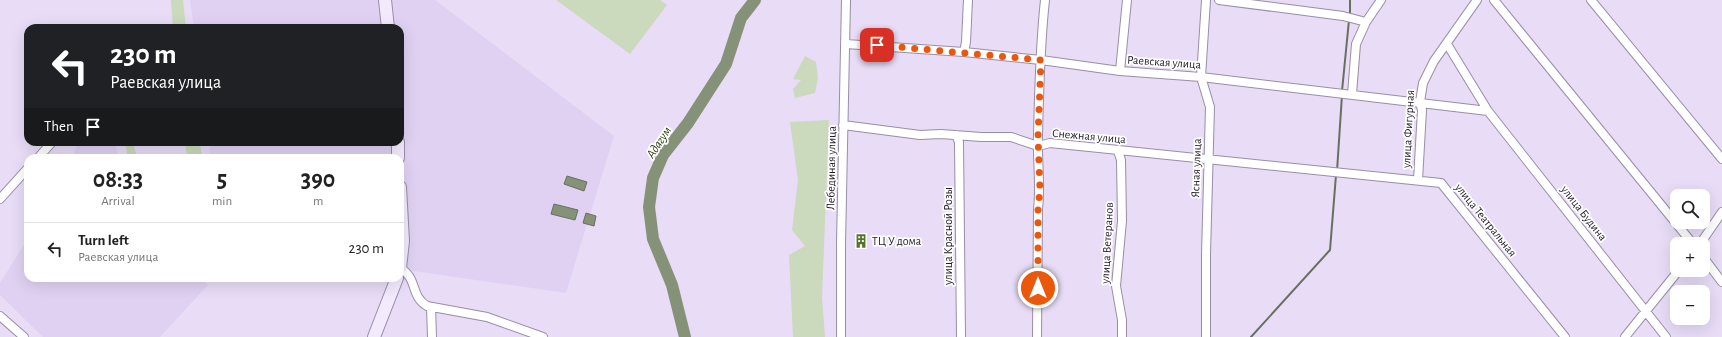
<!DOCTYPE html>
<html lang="en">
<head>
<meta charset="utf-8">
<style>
  body { margin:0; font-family:"Alegreya Sans",sans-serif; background:#f6f6f6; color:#222; height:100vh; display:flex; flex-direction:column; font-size:15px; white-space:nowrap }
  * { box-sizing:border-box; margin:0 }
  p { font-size:13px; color:#767676 }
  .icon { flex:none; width:22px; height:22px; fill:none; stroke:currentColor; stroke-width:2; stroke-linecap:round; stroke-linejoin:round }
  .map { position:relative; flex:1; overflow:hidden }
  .sheet { position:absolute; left:24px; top:154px; width:380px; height:128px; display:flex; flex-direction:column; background:#fff; border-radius:12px; box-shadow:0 4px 16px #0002 }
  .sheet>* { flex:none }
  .hud { position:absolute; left:24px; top:24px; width:380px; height:122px; border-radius:12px; box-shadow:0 4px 16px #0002; background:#202124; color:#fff; overflow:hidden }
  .tools { position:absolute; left:1670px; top:189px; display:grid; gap:8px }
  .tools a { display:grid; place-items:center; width:40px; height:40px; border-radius:8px; background:#fff; box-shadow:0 4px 16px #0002; font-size:20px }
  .pin { position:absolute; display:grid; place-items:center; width:34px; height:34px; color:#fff; margin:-17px; border-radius:8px; box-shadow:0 2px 6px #0006 }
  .me { position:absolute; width:44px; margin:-22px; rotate:0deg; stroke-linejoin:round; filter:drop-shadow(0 0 3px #0008) }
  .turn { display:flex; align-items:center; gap:14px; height:84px; padding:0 20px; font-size:18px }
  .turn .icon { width:52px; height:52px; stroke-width:2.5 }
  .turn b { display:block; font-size:28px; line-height:34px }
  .then { display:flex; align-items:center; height:38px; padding:0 20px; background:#0003; gap:8px; font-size:15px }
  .eta { display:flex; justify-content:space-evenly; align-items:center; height:68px; text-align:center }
  .eta b { font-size:24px; font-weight:700; line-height:28px }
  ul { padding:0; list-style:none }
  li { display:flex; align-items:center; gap:12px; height:52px; padding:0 20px; border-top:1px solid #e0e0e0 }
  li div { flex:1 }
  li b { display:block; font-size:15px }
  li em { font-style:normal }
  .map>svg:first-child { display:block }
  .built { fill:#e0d1f3 }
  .green { fill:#cbd9bd }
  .water { fill:#859278; stroke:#676f5f }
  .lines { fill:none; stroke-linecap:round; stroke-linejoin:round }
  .stream { stroke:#676f5f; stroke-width:2 }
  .river { stroke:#859278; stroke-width:12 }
  .minor-casing { stroke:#988ea6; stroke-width:10 }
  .secondary-casing { stroke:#988ea6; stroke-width:14 }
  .minor { stroke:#fff; stroke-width:8 }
  .secondary { stroke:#f3eafe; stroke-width:12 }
  .route { stroke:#ea580c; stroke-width:7; stroke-dasharray:0 12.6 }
  .labels { text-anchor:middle; stroke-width:3.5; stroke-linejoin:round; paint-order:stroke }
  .street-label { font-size:12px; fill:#211c26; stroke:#fff }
  .poi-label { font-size:12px; fill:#211c26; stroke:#fff; text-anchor:start }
  .water-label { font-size:13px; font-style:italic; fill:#2c3e12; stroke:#fff }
</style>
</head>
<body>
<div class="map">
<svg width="1722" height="337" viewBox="0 0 1722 337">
  <rect width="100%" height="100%" fill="#e8dcf7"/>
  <path class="built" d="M 190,0 L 435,0 L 614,136 L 566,293 L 400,269 L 400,158 L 209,158 L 210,142 L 400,142 L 400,28 L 194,28 Z
    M 78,142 L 115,142 L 118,158 L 73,158 Z
    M 28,238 L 28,278 L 201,278 L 208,285 L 160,337 L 43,337 L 0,295 L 0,283 Z"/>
  <path class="green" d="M 171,0 L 183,0 L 186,28 L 173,28 Z
    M 556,0 L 660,0 L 667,5 L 630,54 Z
    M 805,56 L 816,62 L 818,78 L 815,93 L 795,98 L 793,89 L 801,80 L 793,79 Z
    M 829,120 L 822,298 L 825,337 L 793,337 L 789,255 L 805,246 L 792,230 L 798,180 L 790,122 Z
    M 125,142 L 133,142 L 137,158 L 128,158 Z
    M 185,142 L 200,142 L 202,158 L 187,158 Z"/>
  <path class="water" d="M 567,176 L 587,182 L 584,191 L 564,184 Z
    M 554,204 L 578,210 L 575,220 L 551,214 Z
    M 586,213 L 596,216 L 594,226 L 583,223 Z"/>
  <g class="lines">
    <path class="stream" d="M 1350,15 L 1350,0
      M 1342,91 L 1349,20
      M 1337,171 L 1342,95
      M 1251,337 L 1330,250 L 1336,175"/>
    <path class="river" d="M 685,337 L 672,285 L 653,239 L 649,207 L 653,178 L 663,155 L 688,123 L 726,64 L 741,18 L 755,0"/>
    <defs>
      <path id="minor" d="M 1219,0 L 1343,16 L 1366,22
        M 1494,0 L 1693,244
        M 1591,0 L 1722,159
        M 846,44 L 964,52 L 1041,60 L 1120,71 L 1201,77 L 1488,111 L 1666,337
        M 1447,44 L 1488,111
        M 964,52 L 966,42 L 968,0
        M 1120,71 L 1127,0
        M 1352,94 L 1356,44 L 1366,22 L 1381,0
        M 843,125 L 920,135 L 941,134 L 981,137 L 1011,137 L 1038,146 L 1050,143 L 1441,183 L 1565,337
        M 956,135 L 959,142 L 961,337
        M 1118,151 L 1121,160 L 1122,221 L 1116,286 L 1122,320 L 1122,337
        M 38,158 L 52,142
        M 1418,180 L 1422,110 L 1420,102 L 1423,83 L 1434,61 L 1477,0
        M 0,199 L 28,168
        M 1700,244 L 1722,212
        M 1703,257 L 1722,282
        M 400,268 C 418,278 410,296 427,306 L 487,317 L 543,337
        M 431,307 L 432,337
        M 0,316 L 24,337
        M 841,337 L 841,244 L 846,0
        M 1037,337 L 1038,209 C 1041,184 1037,160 1038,135 C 1039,90 1040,45 1045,0
        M 1206,337 L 1206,254 L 1210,107 L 1201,77 L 1206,0
        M 1625,337 L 1679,270"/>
      <path id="secondary" d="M 385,0 L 388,28
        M 398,142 L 398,158
        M 400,187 L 403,241 L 400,268
        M 374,337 L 397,278"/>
    </defs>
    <use href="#minor" class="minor-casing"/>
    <use href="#secondary" class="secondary-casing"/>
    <use href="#minor" class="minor"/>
    <use href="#secondary" class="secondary"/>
  </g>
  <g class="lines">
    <path class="route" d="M 877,45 L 1041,60 L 1038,136 L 1040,190 L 1038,209 L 1038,288"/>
  </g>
  <defs>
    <symbol id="building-bare" viewBox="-9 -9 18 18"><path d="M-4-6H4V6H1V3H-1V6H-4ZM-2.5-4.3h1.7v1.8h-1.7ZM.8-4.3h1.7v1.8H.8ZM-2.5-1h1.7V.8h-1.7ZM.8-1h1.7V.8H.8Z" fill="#55742a" stroke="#fff" stroke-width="2.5" paint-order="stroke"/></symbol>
  </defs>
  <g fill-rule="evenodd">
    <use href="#building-bare" x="851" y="231" width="20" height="20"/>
  </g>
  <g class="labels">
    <g class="street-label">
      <text transform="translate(1164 62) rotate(4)" y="4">Раевская улица</text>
      <text transform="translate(1408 129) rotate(-87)" y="4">улица Фигурная</text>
      <text transform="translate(1089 136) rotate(5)" y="4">Снежная улица</text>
      <text transform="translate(831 168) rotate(-89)" y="4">Лебединая улица</text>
      <text transform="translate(1196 168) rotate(-88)" y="4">Ясная улица</text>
      <text transform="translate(1584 213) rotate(52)" y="4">улица Будина</text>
      <text transform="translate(1486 220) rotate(51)" y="4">улица Театральная</text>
      <text transform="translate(948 236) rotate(-90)" y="4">улица Красной Розы</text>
      <text transform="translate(1107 243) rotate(-87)" y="4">улица Ветеранов</text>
    </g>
    <g class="poi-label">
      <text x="872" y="245">ТЦ У дома</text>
    </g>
    <g class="water-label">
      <text transform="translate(658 142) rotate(-57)" y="5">Адагум</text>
    </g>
  </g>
</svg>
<div class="tools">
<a><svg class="icon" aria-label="search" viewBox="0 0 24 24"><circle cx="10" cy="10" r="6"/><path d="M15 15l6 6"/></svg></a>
<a>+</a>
<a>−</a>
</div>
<div class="pin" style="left:877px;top:45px;background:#d93025"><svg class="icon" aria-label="arrive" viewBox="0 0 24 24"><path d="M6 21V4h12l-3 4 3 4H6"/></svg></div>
<svg class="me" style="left:1038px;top:288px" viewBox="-20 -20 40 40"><circle r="17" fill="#ea580c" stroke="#fff" stroke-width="3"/><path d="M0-11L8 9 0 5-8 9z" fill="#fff"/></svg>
<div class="hud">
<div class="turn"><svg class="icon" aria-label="left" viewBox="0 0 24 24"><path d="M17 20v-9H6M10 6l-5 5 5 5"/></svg><div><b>230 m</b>Раевская улица</div></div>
<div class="then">Then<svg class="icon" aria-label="arrive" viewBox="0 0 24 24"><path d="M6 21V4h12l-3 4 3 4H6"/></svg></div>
</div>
<section class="sheet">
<div class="eta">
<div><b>08:33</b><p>Arrival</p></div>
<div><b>5</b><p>min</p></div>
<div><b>390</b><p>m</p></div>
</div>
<ul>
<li><svg class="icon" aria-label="left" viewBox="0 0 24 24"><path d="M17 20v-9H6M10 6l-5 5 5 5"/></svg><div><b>Turn left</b><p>Раевская улица</p></div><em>230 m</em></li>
</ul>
</section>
</div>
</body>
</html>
